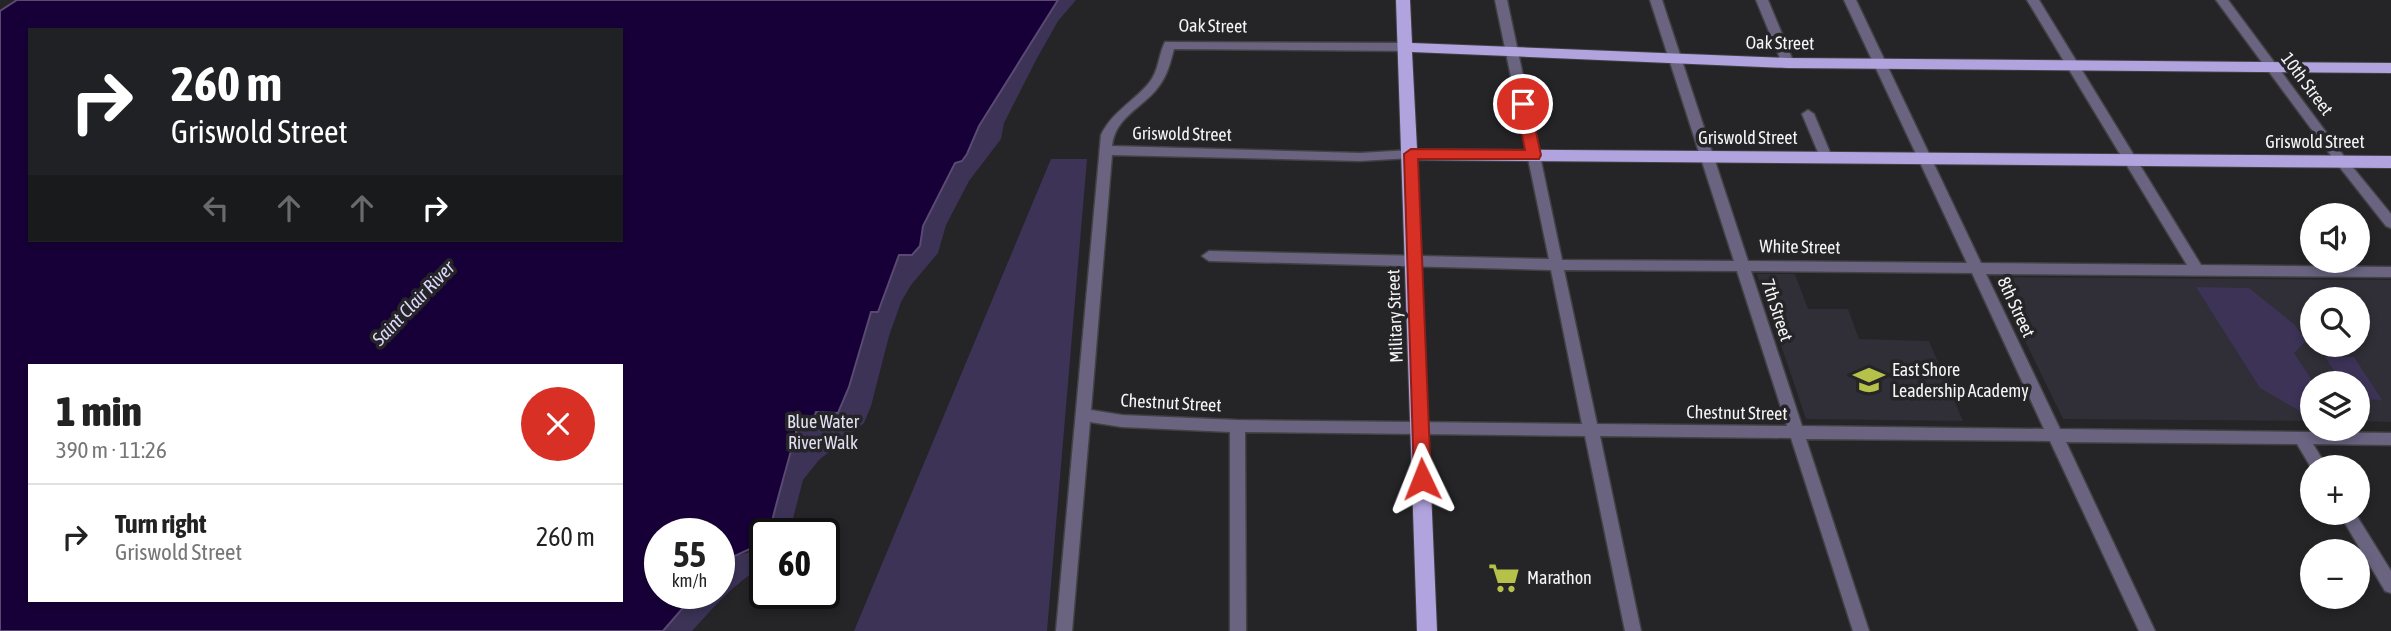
<!DOCTYPE html>
<html lang="en">
<head>
<meta charset="utf-8">
<style>
  body { margin:0; font-family:"Asap Condensed",sans-serif; background:#f2f2f2; color:#222; height:100vh; display:flex; flex-direction:column; font-size:26px; white-space:nowrap }
  * { box-sizing:border-box; margin:0 }
  p { font-size:23px; color:#767676 }
  .icon { flex:none; width:38px; height:38px; fill:none; stroke:currentColor; stroke-width:2; stroke-linecap:round; stroke-linejoin:round }
  .map { position:relative; flex:1; overflow:hidden }
  .details { position:absolute; left:28px; top:364px; width:595px; height:238px; display:flex; flex-direction:column; background:#fff; border-radius:0px; box-shadow:0 4px 10px #0003 }
  .details>* { flex:none }
  .top-card { position:absolute; left:28px; top:28px; width:595px; height:214px; border-radius:0px; box-shadow:0 4px 10px #0003; background:#202124; color:#fff; overflow:hidden }
  .buttons { position:absolute; left:2300px; top:203px; display:grid; gap:14px }
  .buttons a { display:grid; place-items:center; width:70px; height:70px; border-radius:50%; background:#fff; box-shadow:0 4px 10px #0003; font-size:35px }
  .speed { position:absolute; left:644px; top:518px; display:flex; gap:14px; font-size:35px; font-weight:700; text-align:center }
  .speed>* { display:grid; place-content:center; width:91px; height:91px; border-radius:50%; background:#fff; box-shadow:0 4px 10px #0003; line-height:1 }
  .speed small { font-size:18px; font-weight:400 }
  .speed .limit { border:4px solid #111; border-radius:10px; background:#fff; color:#111 }
  .pin { position:absolute; display:grid; place-items:center; width:60px; height:60px; color:#fff; margin:-30px; border:4px solid #fff; border-radius:50%; box-shadow:0 2px 7px #0007 }
  .me { position:absolute; width:77px; margin:-38px; rotate:358deg; stroke-linejoin:round; filter:drop-shadow(0 0 5px #0008) }
  .turn { display:flex; align-items:center; gap:24px; height:147px; padding:0 28px; font-size:32px }
  .turn .icon { width:91px; height:91px; stroke-width:2.5 }
  .turn b { display:block; font-size:49px; line-height:60px }
  .lanes { display:flex; align-items:center; height:66px; padding:0 28px; background:#0003; justify-content:center; gap:35px; direction:ltr }
  .lanes .off { opacity:.35 }
  .round { display:grid; place-items:center; flex:none; width:74px; height:74px; border-radius:37px; background:#f2f2f2 }
  .overview { display:flex; align-items:center; justify-content:space-between; height:119px; padding:0 28px }
  h1 { font-size:42px; font-weight:800; line-height:52px }
  ul { padding:0; list-style:none }
  li { display:flex; align-items:center; gap:21px; height:105px; padding:0 28px; border-top:2px solid #e0e0e0 }
  li div { flex:1 }
  li b { display:block; font-size:26px }
  li em { font-style:normal }
  .map>svg:first-child { display:block }
  .built { fill:#302e36; fill-rule:evenodd }
  .green { fill:#3c3357 }
  .water { fill:#170038; stroke:#5a4971; stroke-width:2; fill-rule:evenodd }
  .lines { fill:none; stroke-linecap:round; stroke-linejoin:round }
  .minor-casing { stroke:#424144; stroke-width:3 }
  .major-casing { stroke:#424144; stroke-width:2 }
  .minor { fill:#6a6481; fill-rule:evenodd }
  .major { fill:#b1a4de; fill-rule:evenodd }
  .route { fill:#d93025; stroke:#8d1f18; stroke-width:2 }
  .labels { text-anchor:middle; stroke-width:7; stroke-linejoin:round; paint-order:stroke }
  .street-label { font-size:18px; fill:#f5f4f6; stroke:#252427 }
  .poi-label { font-size:18px; fill:#f5f4f6; stroke:#252427; text-anchor:start }
  .park-label { font-size:18px; fill:#e3e0f3; stroke:#252427 }
  .water-label { font-size:19px; font-style:italic; fill:#ded7fd; stroke:#252427 }
</style>
</head>
<body>
<div class="map">
<svg width="2391" height="631" viewBox="0 0 2391 631">
  <rect width="100%" height="100%" fill="#252427"/>
  <path class="built" d="M 1757,274 L 1795,274 L 1808,309 L 1848,309 L 1859,339 L 1929,341 L 1963,421 L 1806,419 Z
    M 1994,277 L 2391,280 L 2391,422 L 2357,421 L 2357,383 L 2312,383 L 2312,421 L 2063,419 ZM 2312,299 L 2357,299 L 2357,345 L 2312,345 Z"/>
  <path class="green" d="M 1058,0 L 1076,0 L 1058,21 L 1036,60 L 1004,123 L 1001,139 L 969,181 L 946,225 L 938,253 L 911,285 L 901,302 L 889,336 L 871,406 L 864,423 L 819,460 L 803,480 L 789,534 L 769,534 L 779,486 L 785,477 L 797,428 L 816,412 L 839,413 L 849,387 L 872,311 L 878,311 L 899,255 L 920,246 L 923,226 L 955,163 L 962,161 L 967,154 L 979,126 Z
    M 1051,159 L 1087,159 L 1047,631 L 854,631 Z
    M 2196,287 L 2249,288 L 2295,325 L 2306,341 L 2294,353 L 2314,383 L 2312,413 L 2303,413 L 2260,388 Z
    M 2325,357 L 2354,357 L 2382,400 L 2357,399 L 2357,383 L 2342,383 Z
    M 765,542 L 765,565 C 735,582 715,606 692,631 L 663,631 C 680,607 688,593 719,593 C 719,540 740,566 765,542 Z"/>
  <path class="water" d="M 17,0 L 1058,0 L 979,126 L 967,154 L 962,161 L 955,163 L 923,226 L 920,246 L 912,255 L 899,255 L 878,312 L 871,312 L 849,387 L 838,413 L 816,412 L 814,417 L 809,417 L 805,428 L 797,428 C 788,464 777,498 769,534 L 765,534 L 765,542 L 726,560 L 719,572 L 719,534 L 660,534 L 660,593 L 701,593 L 688,602 L 663,631 L 0,631 L 0,11 ZM 30,30 L 621,30 L 621,240 L 30,240 ZM 30,366 L 621,366 L 621,600 L 30,600 Z"/>
  <g class="lines">
    <defs>
      <path id="minor" d="M 1495,0 L 1507,0 L 1562,260 L 1734,261 L 1650,0 L 1662,0 L 1748,261 L 1967,263 L 1844,0 L 1856,0 L 1981,263 L 2187,265 L 2027,0 L 2039,0 L 2201,265 L 2391,267 L 2391,277 L 1986,274 L 2060,429 L 2391,433 L 2391,445 L 2313,444 L 2327,467 L 2312,469 L 2297,444 L 2066,442 L 2155,631 L 2139,631 L 2050,441 L 1806,439 L 1869,631 L 1853,631 L 1791,438 L 1600,436 L 1641,631 L 1625,631 L 1585,436 L 1245,432 L 1246,631 L 1230,631 L 1230,432 L 1122,427 L 1090,422 L 1072,631 L 1056,631 L 1101,135 C 1112,112 1133,102 1149,83 C 1159,71 1158,56 1165,42 L 1405,43 L 1411,47 L 1405,51 L 1174,49 C 1170,64 1167,77 1156,90 C 1140,109 1115,118 1112,146 L 1360,153 L 1411,150 L 1417,154 L 1411,158 L 1360,161 L 1112,155 L 1091,410 L 1122,415 L 1237,420 L 1582,424 L 1551,270 L 1209,261 L 1202,256 L 1209,251 L 1549,259 ZM 1564,270 L 1737,271 L 1787,426 L 1597,424 ZM 1751,271 L 1972,273 L 2044,429 L 1802,426 Z
        M 1756,0 L 1768,0 L 1794,63 L 1792,66 L 1784,66 L 1782,63 Z
        M 2216,0 L 2228,0 L 2346,159 L 2391,214 L 2391,228 L 2386,226 L 2338,165 Z
        M 1808,110 L 1814,114 L 1832,157 L 1830,160 L 1822,160 L 1820,157 L 1802,114 Z
        M 2339,513 L 2355,513 L 2391,571 L 2391,593 L 2385,591 Z"/>
      <path id="major" d="M 1396,0 L 1410,0 L 1412,43 L 1788,58 L 2391,63 L 2391,73 L 1788,68 L 1412,52 L 1417,149 L 2391,156 L 2391,168 L 1417,160 L 1437,631 L 1417,631 Z"/>
    </defs>
    <use href="#minor" class="minor-casing"/>
    <use href="#major" class="major-casing"/>
    <use href="#minor" class="minor"/>
    <use href="#major" class="major"/>
  </g>
  <path class="route" d="M 1523,100 L 1530,104 L 1541,155 L 1539,159 L 1418,159 L 1431,479 L 1429,484 L 1422,486 L 1416,484 L 1414,479 L 1404,154 L 1411,149 L 1525,150 L 1516,104 Z"/>
  <defs>
    <symbol id="school-bare" viewBox="-9 -9 18 18"><path d="M0-5L7-2L0 1L-7-2ZM-4 1L0 2.5L4 1V4Q0 6-4 4Z" fill="#b6c149" stroke="#252427" stroke-width="2.5" paint-order="stroke"/></symbol>
    <symbol id="supermarket-bare" viewBox="-9 -9 18 18"><path d="M-6-5.5h2.5l.6 2H6L4.5 2H-2.5L-4.4-4H-6ZM-1.5 3.2a1.3 1.3 0 1 0 .1 0ZM3 3.2a1.3 1.3 0 1 0 .1 0Z" fill="#b6c149" stroke="#252427" stroke-width="2.5" paint-order="stroke"/></symbol>
  </defs>
  <g fill-rule="evenodd">
    <use href="#school-bare" x="1847" y="358" width="44" height="44"/>
    <use href="#supermarket-bare" x="1482" y="556" width="44" height="44"/>
  </g>
  <g class="labels">
    <g class="street-label">
      <text transform="translate(1213 26) rotate(1)" y="6">Oak Street</text>
      <text transform="translate(1780 43) rotate(1)" y="6">Oak Street</text>
      <text transform="translate(2307 84) rotate(53)" y="6">10th Street</text>
      <text transform="translate(1182 134) rotate(1)" y="6">Griswold Street</text>
      <text x="1748" y="144">Griswold Street</text>
      <text x="2315" y="148">Griswold Street</text>
      <text transform="translate(1800 247) rotate(1)" y="6">White Street</text>
      <text transform="translate(2016 307) rotate(65)" y="6">8th Street</text>
      <text transform="translate(1777 310) rotate(72)" y="6">7th Street</text>
      <text transform="translate(1395 316) rotate(-92)" y="6">Military Street</text>
      <text transform="translate(1171 403) rotate(3)" y="6">Chestnut Street</text>
      <text transform="translate(1737 413) rotate(1)" y="6">Chestnut Street</text>
    </g>
    <g class="poi-label">
      <text x="1892" y="376">East Shore<tspan x="1892" dy="21">Leadership Academy</tspan></text>
      <text x="1527" y="584">Marathon</text>
    </g>
    <g class="park-label">
      <text x="823" y="428">Blue Water<tspan x="823" dy="21">River Walk</tspan></text>
    </g>
    <g class="water-label">
      <text transform="translate(413 303) rotate(-46)" y="7">Saint Clair River</text>
    </g>
  </g>
</svg>
<div class="buttons">
<a><svg class="icon" aria-label="sound" viewBox="0 0 24 24"><path d="M4 9h4l5-4v14l-5-4H4zM17 9q2 3 0 6"/></svg></a>
<a><svg class="icon" aria-label="search" viewBox="0 0 24 24"><circle cx="10" cy="10" r="6"/><path d="M15 15l6 6"/></svg></a>
<a><svg class="icon" aria-label="layers" viewBox="0 0 24 24"><path d="M12 4l9 5-9 5-9-5zM3 14l9 5 9-5"/></svg></a>
<a>+</a>
<a>−</a>
</div>
<div class="speed"><div>55<small>km/h</small></div><div class="limit">60</div></div>
<div class="pin" style="left:1523px;top:104px;background:#d93025"><svg class="icon" aria-label="arrive" viewBox="0 0 24 24"><path d="M6 21V4h12l-3 4 3 4H6"/></svg></div>
<svg class="me" style="left:1422px;top:479px" viewBox="-20 -20 40 40"><path d="M0-17L14 15 0 8-14 15z" fill="#d93025" stroke="#fff" stroke-width="4"/></svg>
<div class="top-card">
<div class="turn"><svg class="icon" aria-label="right" viewBox="0 0 24 24"><path d="M7 20v-9h11M14 6l5 5-5 5"/></svg><div><b>260 m</b>Griswold Street</div></div>
<div class="lanes"><svg class="icon off" aria-label="left" viewBox="0 0 24 24"><path d="M17 20v-9H6M10 6l-5 5 5 5"/></svg><svg class="icon off" aria-label="ahead" viewBox="0 0 24 24"><path d="M12 20V5M6 11l6-6 6 6"/></svg><svg class="icon off" aria-label="ahead" viewBox="0 0 24 24"><path d="M12 20V5M6 11l6-6 6 6"/></svg><svg class="icon" aria-label="right" viewBox="0 0 24 24"><path d="M7 20v-9h11M14 6l5 5-5 5"/></svg></div>
</div>
<section class="details">
<div class="overview"><div><h1>1 min</h1><p>390 m · 11:26</p></div><a class="round" style="background:#d93025;color:#fff"><svg class="icon" aria-label="close" viewBox="0 0 24 24"><path d="M6 6l12 12M18 6L6 18"/></svg></a></div>
<ul>
<li><svg class="icon" aria-label="right" viewBox="0 0 24 24"><path d="M7 20v-9h11M14 6l5 5-5 5"/></svg><div><b>Turn right</b><p>Griswold Street</p></div><em>260 m</em></li>
</ul>
</section>
</div>
</body>
</html>
